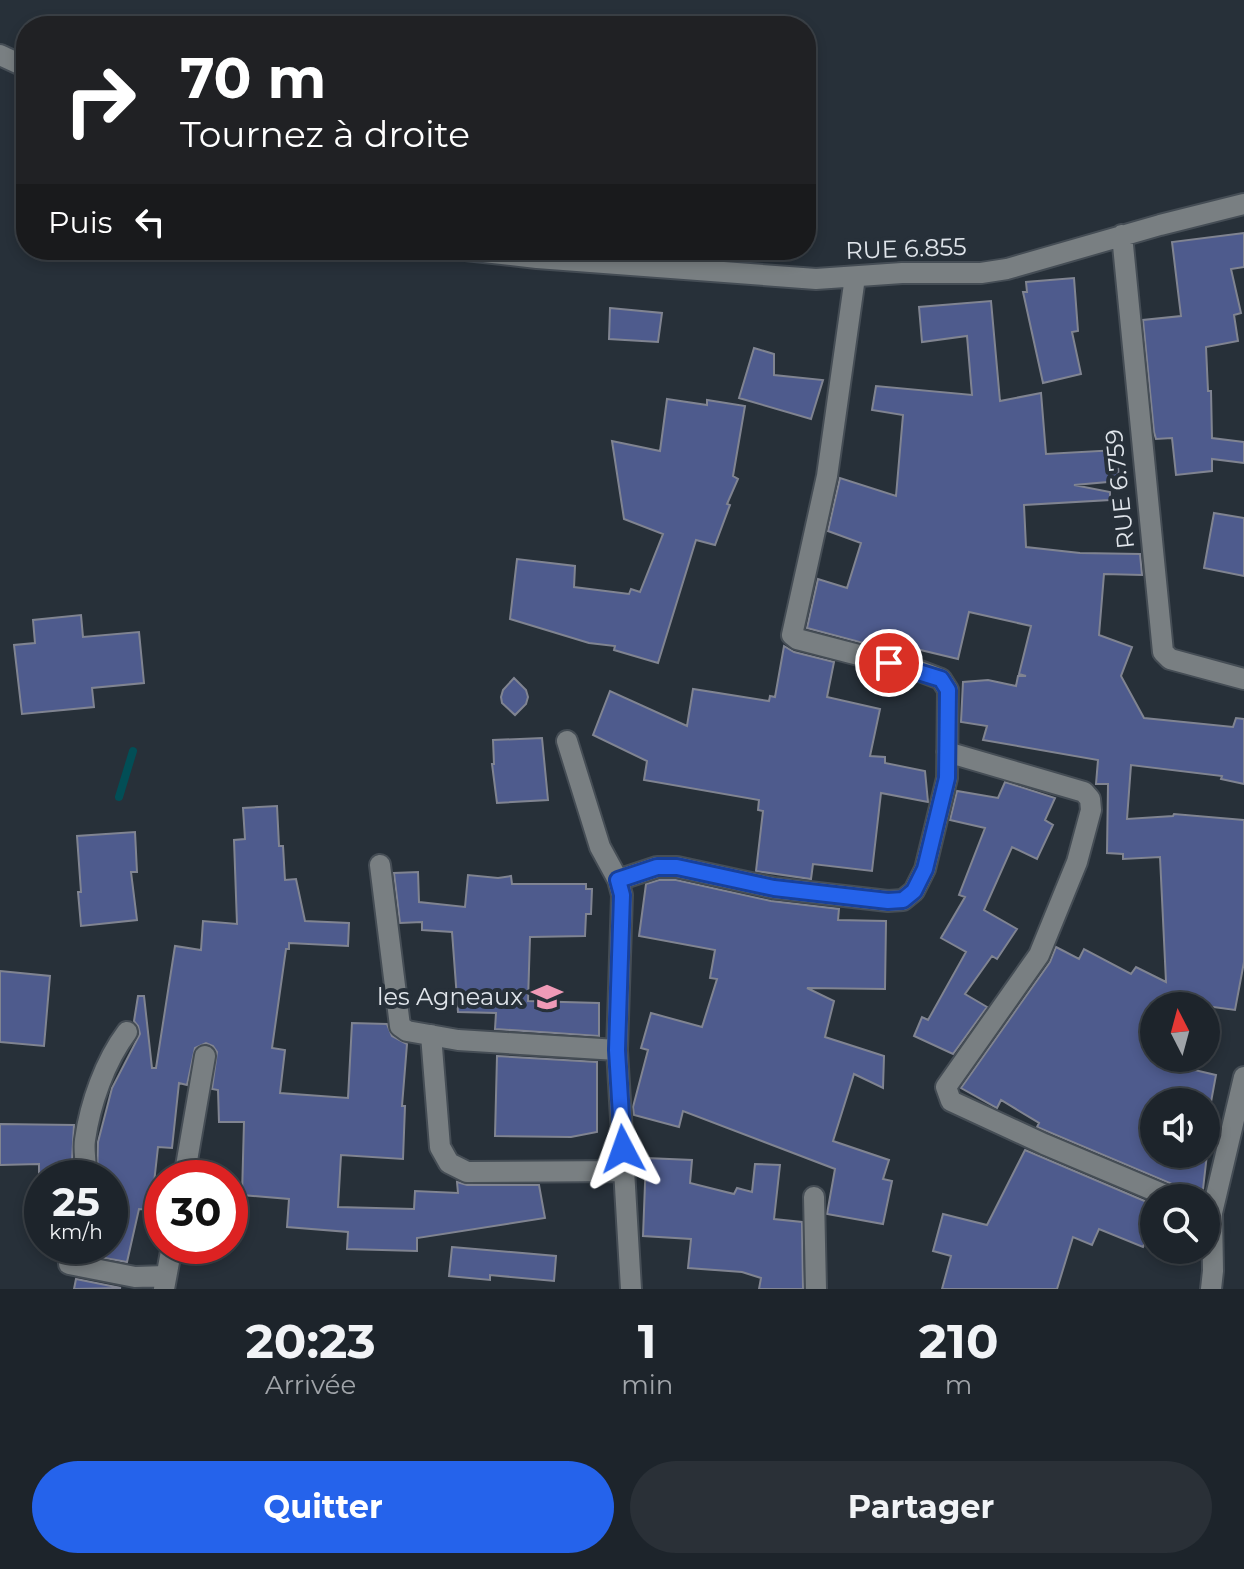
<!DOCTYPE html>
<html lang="fr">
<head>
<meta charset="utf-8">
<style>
  body { margin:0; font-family:Montserrat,sans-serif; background:#2a3037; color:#f1f3f6; height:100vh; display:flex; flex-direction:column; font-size:30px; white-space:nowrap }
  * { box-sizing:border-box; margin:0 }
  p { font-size:26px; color:#a0a4a9 }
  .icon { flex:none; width:44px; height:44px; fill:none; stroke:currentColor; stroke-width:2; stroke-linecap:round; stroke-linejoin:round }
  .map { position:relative; height:1289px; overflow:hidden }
  .drawer { display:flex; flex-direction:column; background:#1d242b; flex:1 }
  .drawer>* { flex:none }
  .banner { position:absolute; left:16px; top:16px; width:800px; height:244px; border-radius:32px; box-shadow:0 4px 12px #0003,0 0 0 2px #3b4147; background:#202124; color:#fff; overflow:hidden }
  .needle { width:52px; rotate:354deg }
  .tools { position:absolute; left:1140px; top:992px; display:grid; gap:16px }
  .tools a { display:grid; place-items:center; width:80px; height:80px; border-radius:50%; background:#1d242b; box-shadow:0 4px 12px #0003,0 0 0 2px #3b4147; font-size:40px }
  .speed { position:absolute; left:24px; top:1160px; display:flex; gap:16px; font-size:40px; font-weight:700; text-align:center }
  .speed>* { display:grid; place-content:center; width:104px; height:104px; border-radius:50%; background:#1d242b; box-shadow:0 4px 12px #0003,0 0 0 2px #3b4147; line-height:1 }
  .speed small { font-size:20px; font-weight:400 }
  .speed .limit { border:12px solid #d22; background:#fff; color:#111 }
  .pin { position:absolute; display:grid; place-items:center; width:68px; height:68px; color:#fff; margin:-34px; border:4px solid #fff; border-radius:50%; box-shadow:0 2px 8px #0007 }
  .me { position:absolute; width:88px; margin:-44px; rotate:356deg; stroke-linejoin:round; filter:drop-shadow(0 0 6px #0008) }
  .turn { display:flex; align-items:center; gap:28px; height:168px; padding:0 32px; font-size:36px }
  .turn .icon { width:104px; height:104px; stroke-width:2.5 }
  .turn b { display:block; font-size:56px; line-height:68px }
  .then { display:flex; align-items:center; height:76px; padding:0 32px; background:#0003; gap:16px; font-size:30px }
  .eta { display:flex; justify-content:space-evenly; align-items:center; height:136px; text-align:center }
  .eta b { font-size:48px; font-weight:700; line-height:56px }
  .cta { display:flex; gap:16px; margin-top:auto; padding:16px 32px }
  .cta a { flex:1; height:92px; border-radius:48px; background:#2563eb; color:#fff; font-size:32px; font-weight:700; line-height:92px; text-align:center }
  .cta a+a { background:#2a3037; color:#f1f3f6 }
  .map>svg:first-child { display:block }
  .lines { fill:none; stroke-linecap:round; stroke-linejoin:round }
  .stream { stroke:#024e56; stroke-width:8 }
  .building { fill:#4e5b8d; stroke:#808491; stroke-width:2 }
  .minor-casing { stroke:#454d55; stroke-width:24 }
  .minor { stroke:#797f82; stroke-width:20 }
  .route-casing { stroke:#184099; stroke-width:20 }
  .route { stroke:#2563eb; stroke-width:14 }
  .labels { text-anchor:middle; stroke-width:8; stroke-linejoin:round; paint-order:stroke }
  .street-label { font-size:24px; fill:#e0e5eb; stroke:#273039 }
  .poi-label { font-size:24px; fill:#e0e5eb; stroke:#273039; text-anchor:end }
</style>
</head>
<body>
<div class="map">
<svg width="1244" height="1289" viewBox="0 0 1244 1289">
  <rect width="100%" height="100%" fill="#273039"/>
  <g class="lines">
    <path class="stream" d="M 119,797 L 133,751"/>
  </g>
  <path class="building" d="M 1244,233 L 1244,267 L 1231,269 L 1241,313 L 1234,315 L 1238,341 L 1206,347 L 1208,391 L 1211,391 L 1212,438 L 1244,442 L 1244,463 L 1212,459 L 1212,471 L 1176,475 L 1172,438 L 1156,439 L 1154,432 L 1143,320 L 1181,316 L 1172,242 Z
    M 1074,278 L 1078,331 L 1072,332 L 1081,374 L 1043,383 L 1023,292 L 1027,292 L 1026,282 Z
    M 991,301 L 1000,401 L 1041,393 L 1046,454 L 1117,450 L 1119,481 L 1074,485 L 1110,492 L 1110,500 L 1024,505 L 1026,547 L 1080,553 L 1140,554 L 1142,575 L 1104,574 L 1099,635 L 1132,647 L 1121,676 L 1144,718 L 1233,727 L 1236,718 L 1244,719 L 1244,784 L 1221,779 L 1222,776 L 1131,765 L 1127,819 L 1173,816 L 1174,814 L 1244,820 L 1244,962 L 1235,1010 L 1206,1006 L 1154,1006 L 1154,1058 L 1188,1058 L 1186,1068 L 1216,1075 L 1211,1102 L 1154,1102 L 1154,1154 L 1207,1154 L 1202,1198 L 1184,1195 L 1177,1186 L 1037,1127 L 1039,1123 L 1001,1100 L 997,1108 L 961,1088 L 1050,962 L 1056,947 L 1079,959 L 1084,949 L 1131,974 L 1136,967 L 1166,982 L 1160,857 L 1123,859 L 1123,854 L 1107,853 L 1108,784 L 1096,784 L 1098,760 L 983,740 L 987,726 L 961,722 L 963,682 L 988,680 L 1016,686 L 1018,676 L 1026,676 L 1019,674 L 1031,626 L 969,612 L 958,659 L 883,641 L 882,648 L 807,628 L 818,579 L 847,588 L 861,543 L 828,531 L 840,478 L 896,496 L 903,415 L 872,410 L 876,386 L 972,395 L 967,336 L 922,342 L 919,307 Z
    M 610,308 L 662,313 L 658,342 L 609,339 Z
    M 754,348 L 774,354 L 774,375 L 823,380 L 811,419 L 739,398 Z
    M 667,399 L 707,405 L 707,400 L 745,406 L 733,476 L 738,479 L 727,504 L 730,505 L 715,545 L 696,540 L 658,663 L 614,650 L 615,646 L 589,643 L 510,619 L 517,559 L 575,566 L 574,587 L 629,594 L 631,589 L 640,592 L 663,534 L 624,519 L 612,441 L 660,451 Z
    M 1214,513 L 1244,518 L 1244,576 L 1204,568 Z
    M 81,615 L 83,637 L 139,632 L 144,683 L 92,688 L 94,707 L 22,714 L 14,645 L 35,643 L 33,620 Z
    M 784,646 L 794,652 L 834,662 L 827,697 L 880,709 L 870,756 L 885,757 L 885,763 L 925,771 L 928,802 L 881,793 L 872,871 L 813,864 L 811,879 L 756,871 L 763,811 L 758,810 L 759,800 L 644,780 L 647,761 L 593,735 L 610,691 L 687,726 L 693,689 L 769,701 L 770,696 L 775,697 Z
    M 514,678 L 526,690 L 528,697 L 526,704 L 515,715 L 502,703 L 501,697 L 503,690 Z
    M 542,738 L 548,800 L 497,803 L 492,764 L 494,764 L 493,740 Z
    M 1005,782 L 1055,798 L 1045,820 L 1053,825 L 1037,859 L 1012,847 L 984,910 L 1017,929 L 997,959 L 992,956 L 965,994 L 987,1007 L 953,1054 L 914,1036 L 922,1017 L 928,1020 L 966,952 L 941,938 L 965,897 L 959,895 L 985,828 L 950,820 L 957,791 L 998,798 Z
    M 277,806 L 279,846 L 283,846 L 285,880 L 296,879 L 305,921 L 349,923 L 348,946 L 289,943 L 289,949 L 286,949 L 272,1048 L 285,1050 L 280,1093 L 348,1098 L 352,1023 L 387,1024 L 392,1036 L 407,1044 L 402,1106 L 405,1106 L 403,1159 L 341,1155 L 338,1207 L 414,1209 L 415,1191 L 458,1193 L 457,1182 L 467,1185 L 539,1185 L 545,1218 L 417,1238 L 417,1251 L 347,1249 L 348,1232 L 287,1227 L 289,1199 L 242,1195 L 244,1122 L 219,1122 L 218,1090 L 212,1089 L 217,1052 L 213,1046 L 206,1043 L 195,1048 L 187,1085 L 179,1083 L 172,1148 L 158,1147 L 151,1210 L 139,1209 L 127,1262 L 83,1254 L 84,1246 L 110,1246 L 110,1178 L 97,1178 L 98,1142 L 112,1088 L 140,1034 L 138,1026 L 134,1021 L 138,996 L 144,996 L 152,1068 L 156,1068 L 175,946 L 201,950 L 203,921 L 237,924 L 234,840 L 245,839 L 243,808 Z
    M 135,832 L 137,872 L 131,872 L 137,920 L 81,926 L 78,892 L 81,892 L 77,836 Z
    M 418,872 L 419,902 L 465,907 L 468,875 L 498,878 L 511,876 L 512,884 L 586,884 L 586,889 L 592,889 L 591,914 L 586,914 L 585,936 L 530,937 L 528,1001 L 599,1003 L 599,1036 L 495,1029 L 496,1013 L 458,1012 L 452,932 L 422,930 L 422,922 L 400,923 L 394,873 Z
    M 659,880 L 676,880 L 771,901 L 839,909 L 838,920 L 886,921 L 885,989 L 807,988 L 834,1001 L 825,1037 L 884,1056 L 883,1088 L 854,1074 L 833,1141 L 889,1160 L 883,1179 L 892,1181 L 883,1224 L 827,1214 L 835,1169 L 683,1111 L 679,1127 L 634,1115 L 633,1107 L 648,1050 L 641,1048 L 651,1013 L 702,1027 L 717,979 L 710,978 L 715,950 L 639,936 L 646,884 Z
    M 0,971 L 50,976 L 44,1046 L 0,1042 Z
    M 497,1056 L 597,1062 L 597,1132 L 571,1137 L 495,1136 Z
    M 0,1124 L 74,1125 L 71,1178 L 39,1178 L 39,1164 L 0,1165 Z
    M 1025,1150 L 1154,1205 L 1154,1222 L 1143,1247 L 1099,1229 L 1092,1245 L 1073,1237 L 1057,1289 L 942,1289 L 951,1256 L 933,1251 L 943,1214 L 987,1225 Z
    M 646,1158 L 692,1160 L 690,1183 L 734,1194 L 737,1188 L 752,1192 L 755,1164 L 780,1165 L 774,1219 L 802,1222 L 803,1289 L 759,1289 L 761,1278 L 742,1272 L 688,1268 L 691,1239 L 643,1236 Z
    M 452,1247 L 556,1256 L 554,1281 L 490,1275 L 490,1280 L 449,1276 Z
    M 76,1279 L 121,1288 L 74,1289 Z"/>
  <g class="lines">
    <defs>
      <path id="minor" d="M 0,55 L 26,67
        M 1122,235 L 1163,652 L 1170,659 L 1244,679
        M 466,250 L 537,258 L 816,279 L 902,273 L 981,273 L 1007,269 L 1160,225 L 1244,204
        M 567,741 L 600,847 L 618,880 L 622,895 L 617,1050 L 631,1289
        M 947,752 L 1084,792 L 1090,799 L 1091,810 L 1077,862 L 1039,955 L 946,1087 L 951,1101 L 1044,1144 L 1172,1198
        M 380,865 L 400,1026 L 407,1031 L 458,1040 L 617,1050
        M 618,880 L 657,867 L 677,867 L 774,888 L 888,901 L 903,900 L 914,891 L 925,869 L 947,778 L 948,690 L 941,679 L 920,671 L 797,639 L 792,635 L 827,476 L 855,277
        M 431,1035 L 440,1147 L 449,1163 L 467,1172 L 625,1171
        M 84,1178 C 88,1165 83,1153 85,1140 C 90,1104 105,1061 127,1032
        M 184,1178 L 205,1056
        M 814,1197 L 816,1289
        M 71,1246 L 69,1264 L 135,1277 L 166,1276
        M 164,1289 L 172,1246
        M 1211,1289 L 1213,1271 L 1212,1213 L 1244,1077"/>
    </defs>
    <use href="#minor" class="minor-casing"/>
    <use href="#minor" class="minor"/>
  </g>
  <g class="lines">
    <defs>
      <path id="route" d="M 623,1149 L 617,1050 L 622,895 L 618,880 L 657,867 L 677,867 L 774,888 L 888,901 L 903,900 L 914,891 L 925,869 L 947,778 L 948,690 L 941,679 L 889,663"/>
    </defs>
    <use href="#route" class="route-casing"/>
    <use href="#route" class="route"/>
  </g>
  <defs>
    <symbol id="school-bare" viewBox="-9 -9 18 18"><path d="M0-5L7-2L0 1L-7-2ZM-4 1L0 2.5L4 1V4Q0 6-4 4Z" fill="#ef9ab7" stroke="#273039" stroke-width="2.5" paint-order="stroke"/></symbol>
  </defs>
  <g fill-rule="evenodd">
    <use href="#school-bare" x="525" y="975" width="44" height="44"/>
  </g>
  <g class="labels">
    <g class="street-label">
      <text transform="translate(906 249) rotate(-2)" y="8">RUE 6.855</text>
      <text transform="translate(1120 489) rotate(-96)" y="8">RUE 6.759</text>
    </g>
    <g class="poi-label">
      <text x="523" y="1005">les Agneaux</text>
    </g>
  </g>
</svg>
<div class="tools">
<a><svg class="needle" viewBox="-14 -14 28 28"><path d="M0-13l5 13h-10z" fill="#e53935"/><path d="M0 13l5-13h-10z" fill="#a0a4a9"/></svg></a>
<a><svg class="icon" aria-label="sound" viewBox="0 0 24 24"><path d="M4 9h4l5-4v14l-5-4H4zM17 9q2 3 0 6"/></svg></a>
<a><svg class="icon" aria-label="search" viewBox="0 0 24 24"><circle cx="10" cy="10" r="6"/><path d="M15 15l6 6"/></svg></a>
</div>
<div class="speed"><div>25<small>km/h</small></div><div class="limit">30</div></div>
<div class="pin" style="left:889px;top:663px;background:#d93025"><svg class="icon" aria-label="arrive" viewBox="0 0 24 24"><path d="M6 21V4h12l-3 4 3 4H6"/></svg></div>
<svg class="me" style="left:623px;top:1149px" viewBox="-20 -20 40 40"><path d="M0-17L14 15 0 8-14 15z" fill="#2563eb" stroke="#fff" stroke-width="4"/></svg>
<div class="banner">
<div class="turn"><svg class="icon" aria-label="right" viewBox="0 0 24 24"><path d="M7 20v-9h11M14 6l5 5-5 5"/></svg><div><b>70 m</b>Tournez à droite</div></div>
<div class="then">Puis<svg class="icon" aria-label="left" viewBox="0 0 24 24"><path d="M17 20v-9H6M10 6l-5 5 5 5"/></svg></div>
</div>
</div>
<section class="drawer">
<div class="eta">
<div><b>20:23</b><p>Arrivée</p></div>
<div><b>1</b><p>min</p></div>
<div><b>210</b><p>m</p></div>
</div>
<div class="cta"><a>Quitter</a><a>Partager</a></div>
</section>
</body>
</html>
